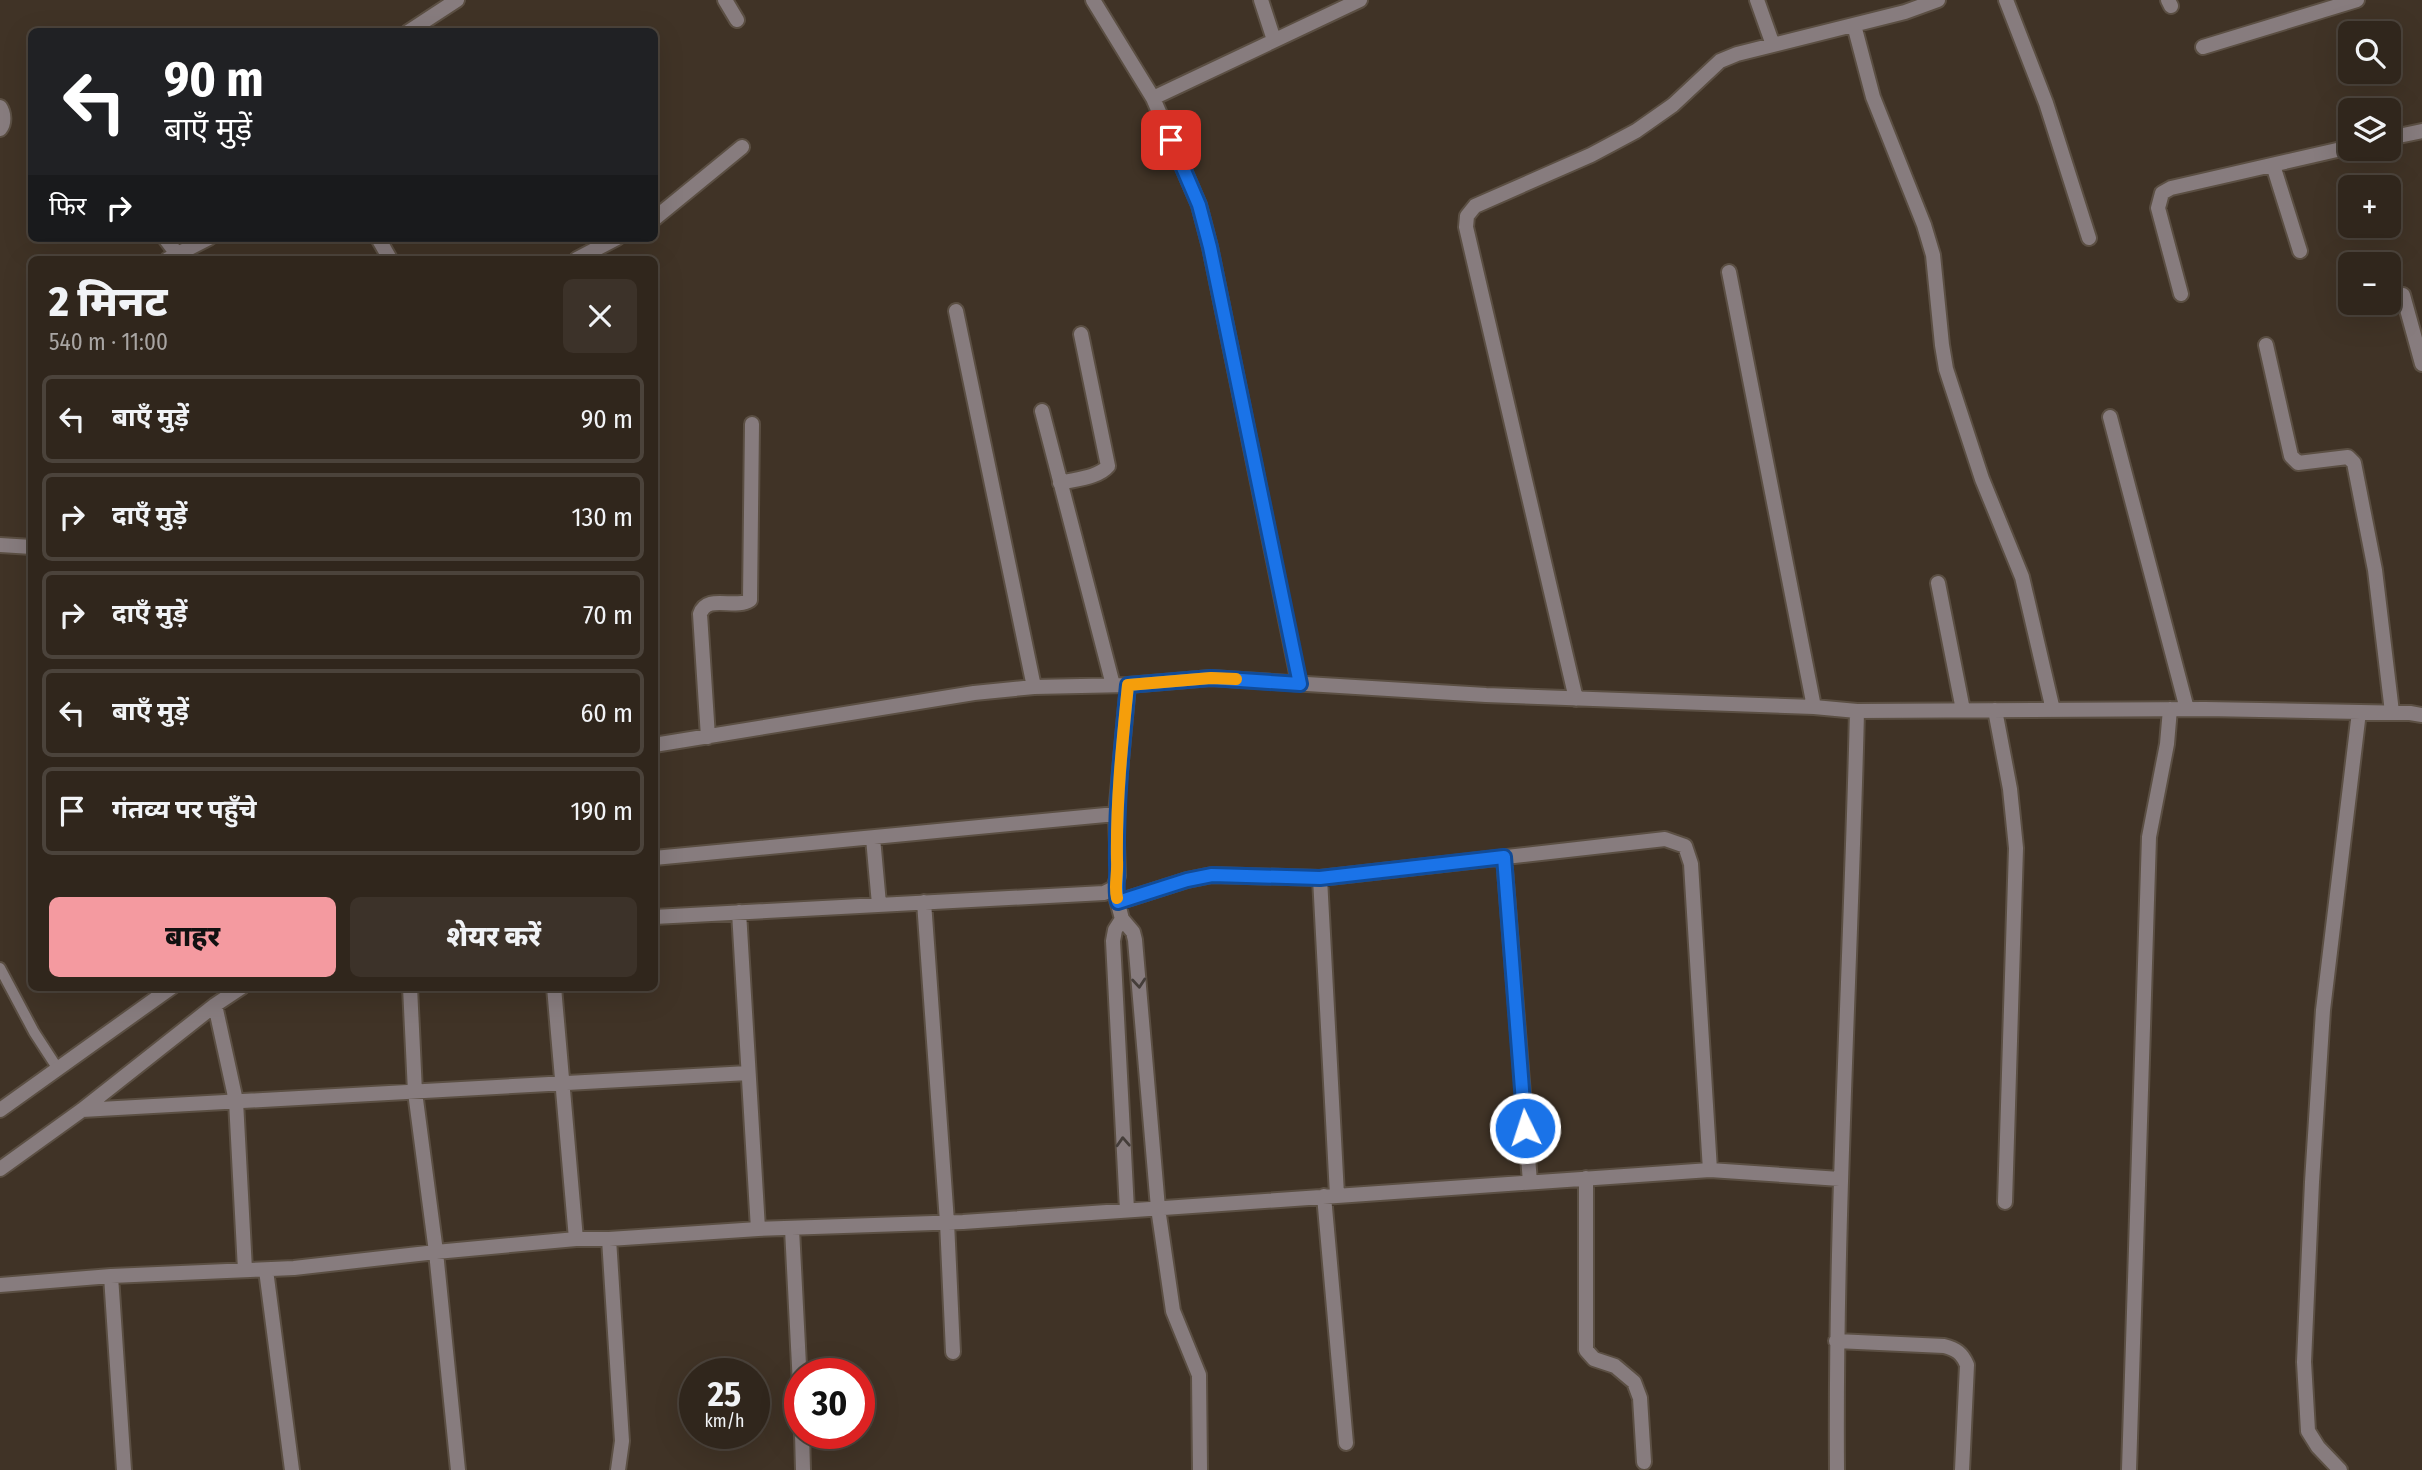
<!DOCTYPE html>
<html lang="hi">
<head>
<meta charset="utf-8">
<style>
  body { margin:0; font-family:"Fira Sans Condensed","Noto Sans Devanagari",sans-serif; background:#3c3229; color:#f1f3f6; height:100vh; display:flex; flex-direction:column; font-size:26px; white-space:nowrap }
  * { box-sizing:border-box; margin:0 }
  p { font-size:23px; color:#a8a5a3 }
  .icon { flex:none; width:38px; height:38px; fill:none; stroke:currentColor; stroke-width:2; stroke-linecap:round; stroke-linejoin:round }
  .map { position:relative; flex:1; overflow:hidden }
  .side { position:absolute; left:28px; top:256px; width:630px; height:735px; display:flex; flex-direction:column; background:#30261c; border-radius:10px; box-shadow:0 7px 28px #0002,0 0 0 2px #4b433b }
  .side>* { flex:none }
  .hud { position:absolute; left:28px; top:28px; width:630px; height:214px; border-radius:10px; box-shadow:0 7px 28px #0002,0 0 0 2px #4b433b; background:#202124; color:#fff; overflow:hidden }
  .buttons { position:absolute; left:2338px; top:21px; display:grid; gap:14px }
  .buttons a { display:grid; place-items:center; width:63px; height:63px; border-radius:10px; background:#30261c; box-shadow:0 7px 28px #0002,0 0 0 2px #4b433b; font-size:35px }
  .speed { position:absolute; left:679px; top:1358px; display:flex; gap:14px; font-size:35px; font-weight:700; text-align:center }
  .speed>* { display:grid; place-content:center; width:91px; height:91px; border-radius:50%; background:#30261c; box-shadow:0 7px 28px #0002,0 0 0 2px #4b433b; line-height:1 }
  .speed small { font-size:18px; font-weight:400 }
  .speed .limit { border:10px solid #d22; background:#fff; color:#111 }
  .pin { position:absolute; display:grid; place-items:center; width:60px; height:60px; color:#fff; margin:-30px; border-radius:14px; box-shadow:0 4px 10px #0006 }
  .me { position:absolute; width:77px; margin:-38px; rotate:356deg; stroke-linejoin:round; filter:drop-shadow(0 0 5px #0008) }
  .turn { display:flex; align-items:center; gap:24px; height:147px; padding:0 21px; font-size:32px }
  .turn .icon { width:91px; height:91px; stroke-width:2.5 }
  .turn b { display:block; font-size:49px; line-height:60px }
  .then { display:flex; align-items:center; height:66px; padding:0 21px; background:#0003; gap:14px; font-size:26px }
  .round { display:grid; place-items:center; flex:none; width:74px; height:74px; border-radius:10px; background:#3c3229 }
  .headline { display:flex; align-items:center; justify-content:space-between; height:119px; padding:0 21px }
  h1 { font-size:42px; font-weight:800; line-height:52px }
  .cta { display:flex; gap:14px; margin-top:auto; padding:14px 21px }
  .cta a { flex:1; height:80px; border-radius:10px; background:#f49aa0; color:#111; font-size:28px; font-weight:800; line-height:80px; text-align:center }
  .cta a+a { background:#3c3229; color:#f1f3f6 }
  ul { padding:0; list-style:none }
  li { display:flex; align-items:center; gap:21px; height:88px; margin:0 14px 10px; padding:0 7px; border:4px solid #4b433b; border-radius:10px }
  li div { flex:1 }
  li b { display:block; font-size:26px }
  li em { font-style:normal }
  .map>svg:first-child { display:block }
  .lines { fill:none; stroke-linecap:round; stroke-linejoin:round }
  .lane-casing { stroke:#5b4f43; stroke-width:14 }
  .street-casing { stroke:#5b4f43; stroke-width:18 }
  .lane { stroke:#877c7e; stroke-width:10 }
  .street { stroke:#877c7e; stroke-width:14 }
  .oneway { stroke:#453e3a }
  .route-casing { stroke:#114b97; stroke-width:18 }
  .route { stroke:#1a73e8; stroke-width:12 }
  .slow { stroke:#f59e0b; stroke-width:12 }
</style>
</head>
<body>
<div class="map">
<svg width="2422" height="1470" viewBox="0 0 2422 1470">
  <rect width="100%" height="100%" fill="#403326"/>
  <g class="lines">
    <defs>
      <path id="lane" d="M 0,968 L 34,1032 L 58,1069"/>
      <path id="street" d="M 725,0 L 737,20
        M 1093,0 L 1153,98 L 1199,205 L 1210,247 L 1299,683
        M 1261,0 L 1274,40
        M 1757,0 L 1773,45
        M 2006,0 L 2046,103 L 2089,238
        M 2168,0 L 2171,6
        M 1854,25 L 1873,97 L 1924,225 L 1933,255 L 1942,345 L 1946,369 L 1982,479 L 2022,577 L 2053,710
        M 408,32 L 457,0
        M 2203,47 L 2357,0
        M 1153,98 L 1360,0
        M 0,107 C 4,113 5,123 0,129
        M 2389,138 L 2422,131
        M 2273,165 L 2300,251
        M 654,219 L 742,147
        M 165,238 L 177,254
        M 378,238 L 390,259
        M 168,259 L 209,238
        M 577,259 L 617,238
        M 1729,272 L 1814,707
        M 2181,294 L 2158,208 L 2162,193 L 2171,188 L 2350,147
        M 2403,295 L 2422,364
        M 956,311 L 1034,687
        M 2266,345 L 2291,456 L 2298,463 L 2348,457 L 2354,463 L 2375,570 L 2392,712
        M 1042,411 L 1113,685
        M 2110,417 L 2187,709
        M 1060,483 C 1075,479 1098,478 1108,466 L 1081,334
        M 0,545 L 32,547
        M 1938,583 L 1963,710
        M 1576,699 L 1466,227 L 1467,216 L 1475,206 L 1591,155 L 1636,131 L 1673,105 L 1720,61 L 1737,54 L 1905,12 L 1938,0
        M 1995,710 L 2010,789 L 2016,848 L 2005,1202
        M 708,737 L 700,614 C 707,593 735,610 750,600 L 752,424
        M 654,745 L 974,693 L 1034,687 L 1128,685 L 1211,678 L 1486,695 L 1814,707 L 1857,711 L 2205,709 L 2410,713 L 2422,715
        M 873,838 L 879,904
        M 1504,857 L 1530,1182
        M 654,858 L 1116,814
        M 1320,878 L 1337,1195
        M 1116,896 L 1122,919 L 1133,932 L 1135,940 L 1158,1208 L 1173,1311 L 1199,1375 L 1200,1470
        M 924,902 L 947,1222 L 953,1352
        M 1118,902 L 1187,880 L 1212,875 L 1320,878 L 1665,839 L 1685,846 L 1691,864 L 1710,1170
        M 739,912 L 758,1229
        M 654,917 L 1104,893 L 1114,888 L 1118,876 L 1116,814 L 1128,685
        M 1122,919 L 1115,930 L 1113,941 L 1127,1210
        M 410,987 L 415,1092 L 436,1252 L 458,1470
        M 554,987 L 576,1239
        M 215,1005 L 236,1101 L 245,1270
        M 0,1110 L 172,987
        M 82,1110 L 748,1073
        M 0,1169 L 82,1110 L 215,1005 L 242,987
        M 1586,1178 L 1586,1350 L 1594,1359 L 1615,1366 L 1634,1382 L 1640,1398 L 1644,1462
        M 1324,1196 L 1346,1443
        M 792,1229 L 800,1385
        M 609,1239 L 622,1441 L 618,1470
        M 266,1270 L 292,1470
        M 111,1276 L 124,1470
        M 0,1285 L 111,1276 L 294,1268 L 436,1252 L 576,1239 L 609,1239 L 758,1229 L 963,1222 L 1710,1170 L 1840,1179
        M 1836,1341 L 1944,1346 C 1956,1349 1962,1353 1967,1365 L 1962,1470
        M 802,1433 L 803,1470
        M 1837,1470 C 1835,1217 1851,964 1857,711
        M 2129,1470 L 2149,837 L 2167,744 L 2170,709
        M 2340,1470 L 2318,1447 L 2308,1431 L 2304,1362 L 2312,1182 L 2323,1010 L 2359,712"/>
    </defs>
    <use href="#lane" class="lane-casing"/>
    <use href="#street" class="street-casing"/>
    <use href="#lane" class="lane"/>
    <use href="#street" class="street"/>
  </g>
  <defs><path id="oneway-chevron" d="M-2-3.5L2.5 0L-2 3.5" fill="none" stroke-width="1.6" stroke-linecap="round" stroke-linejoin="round" transform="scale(1.75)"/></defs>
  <g class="oneway">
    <use href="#oneway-chevron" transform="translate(1139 983) rotate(85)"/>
    <use href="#oneway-chevron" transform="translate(1123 1142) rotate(-93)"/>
  </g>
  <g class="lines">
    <defs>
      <path id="route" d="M 1171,140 L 1199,205 L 1210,247 L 1300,684 L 1211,678 L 1128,685 C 1122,746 1116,804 1117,865 C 1118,878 1115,889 1118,902 L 1187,880 L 1212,875 L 1320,878 L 1504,857 L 1525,1128"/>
    </defs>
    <use href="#route" class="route-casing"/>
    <use href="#route" class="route"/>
    <path class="slow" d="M 1117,898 C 1114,886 1118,874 1117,860 C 1116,802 1122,744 1128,685 L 1211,678 L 1236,679"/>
  </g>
</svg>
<div class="buttons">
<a><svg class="icon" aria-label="search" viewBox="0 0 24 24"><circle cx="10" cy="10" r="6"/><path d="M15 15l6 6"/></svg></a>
<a><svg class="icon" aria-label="layers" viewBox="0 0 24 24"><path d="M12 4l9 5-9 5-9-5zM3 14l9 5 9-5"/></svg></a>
<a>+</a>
<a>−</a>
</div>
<div class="speed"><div>25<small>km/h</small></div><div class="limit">30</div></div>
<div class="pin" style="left:1171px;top:140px;background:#d93025"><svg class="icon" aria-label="arrive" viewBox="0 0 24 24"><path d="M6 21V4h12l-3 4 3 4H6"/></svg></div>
<svg class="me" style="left:1525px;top:1128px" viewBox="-20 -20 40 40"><circle r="17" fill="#1a73e8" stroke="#fff" stroke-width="3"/><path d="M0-11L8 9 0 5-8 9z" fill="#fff"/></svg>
<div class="hud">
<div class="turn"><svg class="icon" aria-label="left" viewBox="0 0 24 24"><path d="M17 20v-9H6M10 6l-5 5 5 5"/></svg><div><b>90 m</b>बाएँ मुड़ें</div></div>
<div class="then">फिर<svg class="icon" aria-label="right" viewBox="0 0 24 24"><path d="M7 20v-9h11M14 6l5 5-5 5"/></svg></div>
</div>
<section class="side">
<div class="headline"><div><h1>2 मिनट</h1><p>540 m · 11:00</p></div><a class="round"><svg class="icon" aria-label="close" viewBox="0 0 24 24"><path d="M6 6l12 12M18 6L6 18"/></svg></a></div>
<ul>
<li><svg class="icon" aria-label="left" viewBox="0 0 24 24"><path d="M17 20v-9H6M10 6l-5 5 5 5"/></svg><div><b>बाएँ मुड़ें</b></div><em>90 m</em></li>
<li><svg class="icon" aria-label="right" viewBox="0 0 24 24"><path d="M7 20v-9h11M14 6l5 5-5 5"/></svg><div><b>दाएँ मुड़ें</b></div><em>130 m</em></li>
<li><svg class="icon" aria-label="right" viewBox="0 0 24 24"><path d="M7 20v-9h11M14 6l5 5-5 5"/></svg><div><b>दाएँ मुड़ें</b></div><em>70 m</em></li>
<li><svg class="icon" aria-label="left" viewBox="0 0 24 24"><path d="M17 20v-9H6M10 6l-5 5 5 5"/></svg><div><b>बाएँ मुड़ें</b></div><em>60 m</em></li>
<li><svg class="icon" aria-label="arrive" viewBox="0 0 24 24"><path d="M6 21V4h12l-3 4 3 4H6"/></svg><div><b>गंतव्य पर पहुँचे</b></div><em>190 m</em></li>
</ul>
<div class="cta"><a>बाहर</a><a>शेयर करें</a></div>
</section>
</div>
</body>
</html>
